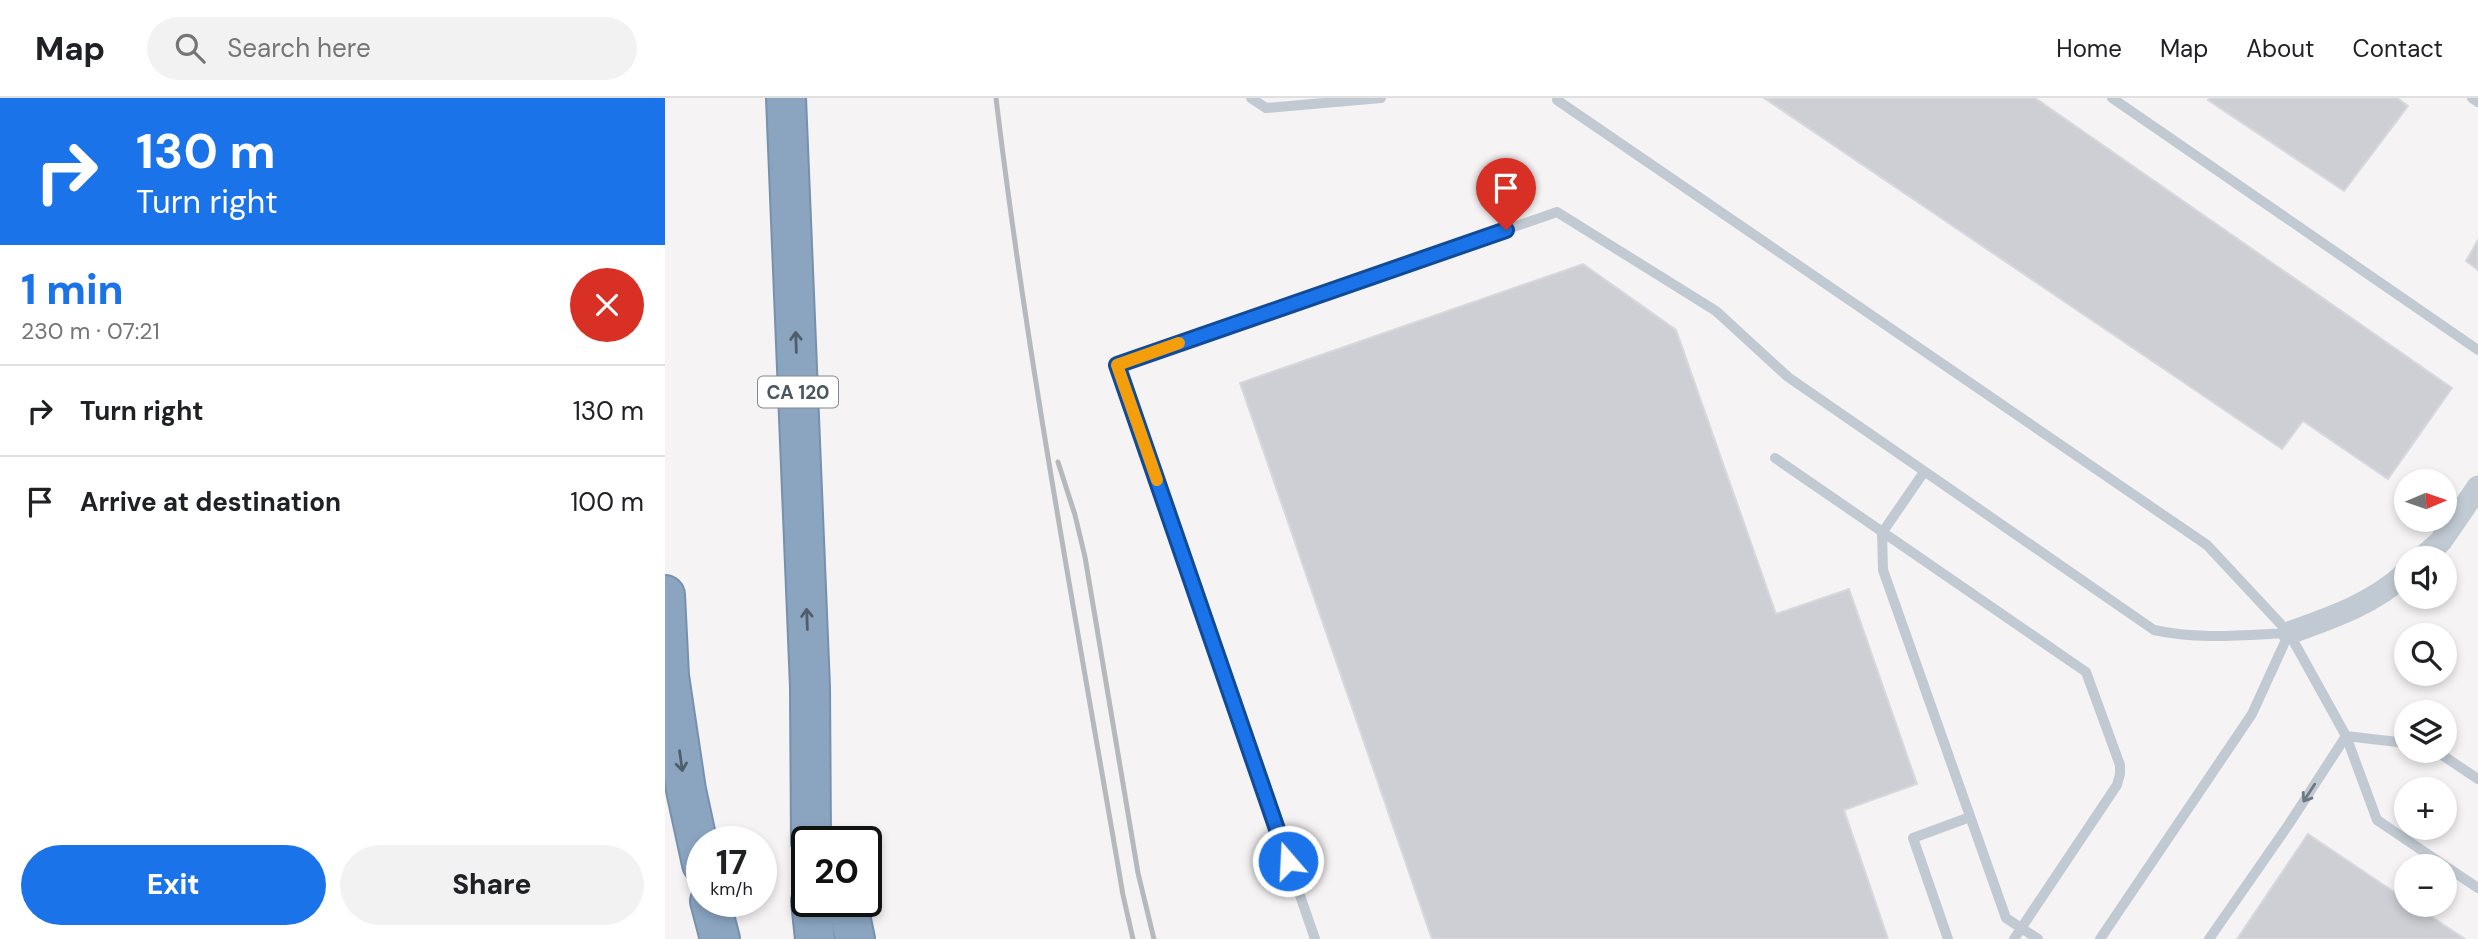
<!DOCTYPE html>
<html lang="en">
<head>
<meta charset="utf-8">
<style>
  body { margin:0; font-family:"DM Sans",sans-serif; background:#f2f2f2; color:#202124; height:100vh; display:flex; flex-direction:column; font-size:26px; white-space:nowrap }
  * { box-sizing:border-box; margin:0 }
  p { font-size:23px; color:#757577 }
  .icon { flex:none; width:38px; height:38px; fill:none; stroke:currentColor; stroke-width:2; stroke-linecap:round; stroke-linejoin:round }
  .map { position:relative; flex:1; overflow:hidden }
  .panel { display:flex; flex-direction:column; background:#fff; width:665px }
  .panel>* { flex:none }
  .guide { background:#1a73e8; color:#fff; overflow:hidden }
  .needle { width:46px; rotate:88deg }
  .buttons { position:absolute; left:1729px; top:371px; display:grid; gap:14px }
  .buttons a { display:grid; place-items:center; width:63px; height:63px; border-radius:50%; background:#fff; box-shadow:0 4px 10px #0003; font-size:35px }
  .speed { position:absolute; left:21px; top:728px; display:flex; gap:14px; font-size:35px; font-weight:700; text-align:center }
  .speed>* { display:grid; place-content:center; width:91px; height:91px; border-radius:50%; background:#fff; box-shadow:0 4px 10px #0003; line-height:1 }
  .speed small { font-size:18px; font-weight:400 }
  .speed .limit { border:4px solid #111; border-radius:10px; background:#fff; color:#111 }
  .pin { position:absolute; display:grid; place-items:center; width:60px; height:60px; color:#fff; margin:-72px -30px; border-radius:50% 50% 50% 0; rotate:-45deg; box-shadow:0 0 7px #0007 }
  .pin .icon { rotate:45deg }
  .me { position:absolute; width:77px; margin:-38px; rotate:341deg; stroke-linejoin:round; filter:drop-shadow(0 0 5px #0008) }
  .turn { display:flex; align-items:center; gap:24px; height:147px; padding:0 21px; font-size:32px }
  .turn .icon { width:91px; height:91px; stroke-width:2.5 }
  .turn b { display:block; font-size:49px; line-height:60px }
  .round { display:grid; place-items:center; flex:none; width:74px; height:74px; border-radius:37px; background:#f2f2f2 }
  .overview { display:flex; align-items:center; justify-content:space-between; height:119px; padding:0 21px }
  h1 { font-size:42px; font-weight:800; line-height:52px; color:#1a73e8 }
  .action { display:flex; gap:14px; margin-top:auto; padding:14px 21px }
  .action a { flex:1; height:80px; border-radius:42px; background:#1a73e8; color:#fff; font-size:28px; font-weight:800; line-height:80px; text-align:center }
  .action a+a { background:#f2f2f2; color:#202124 }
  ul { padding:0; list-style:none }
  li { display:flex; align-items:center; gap:21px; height:91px; padding:0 21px; border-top:2px solid #e0e0e0 }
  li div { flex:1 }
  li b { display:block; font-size:26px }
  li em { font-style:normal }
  header { display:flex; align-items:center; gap:42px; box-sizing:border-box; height:98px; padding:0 35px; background:#fff; border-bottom:2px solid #e0e0e0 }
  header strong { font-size:33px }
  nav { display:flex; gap:38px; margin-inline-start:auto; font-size:24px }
  .search { width:490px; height:63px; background:#f2f2f2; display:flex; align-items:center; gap:18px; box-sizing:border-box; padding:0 24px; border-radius:38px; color:#757577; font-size:26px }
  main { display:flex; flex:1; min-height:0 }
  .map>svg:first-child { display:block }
  .building { fill:#cdcfd5; stroke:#d7d9de; stroke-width:2 }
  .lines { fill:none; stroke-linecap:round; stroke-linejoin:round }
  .highway-casing { stroke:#7690ad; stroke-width:42 }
  .lane { stroke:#c1cad2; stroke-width:10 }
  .street { stroke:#c1cad2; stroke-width:23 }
  .highway { stroke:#8ba5c1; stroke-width:38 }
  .rail { stroke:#b5b8bd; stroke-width:5 }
  .oneway { stroke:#505e6b }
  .oneway2 { stroke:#6e7983 }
  .route-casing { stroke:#114b97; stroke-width:18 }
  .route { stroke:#1a73e8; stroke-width:12 }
  .slow { stroke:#f59e0b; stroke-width:12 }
  .labels { text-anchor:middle; stroke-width:7; stroke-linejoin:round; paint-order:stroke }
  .shield { fill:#fff; stroke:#808990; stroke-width:2 }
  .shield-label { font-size:19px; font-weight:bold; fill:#4a5661 }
</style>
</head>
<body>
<header>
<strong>Map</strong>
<div class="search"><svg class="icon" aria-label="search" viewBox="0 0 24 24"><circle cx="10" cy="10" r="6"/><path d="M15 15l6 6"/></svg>Search here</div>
<nav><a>Home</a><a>Map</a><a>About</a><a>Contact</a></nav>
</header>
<main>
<section class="panel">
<div class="guide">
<div class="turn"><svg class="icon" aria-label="right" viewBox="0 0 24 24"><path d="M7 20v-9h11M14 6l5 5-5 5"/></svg><div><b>130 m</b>Turn right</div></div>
</div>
<div class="overview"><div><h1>1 min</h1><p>230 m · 07:21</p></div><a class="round" style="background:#d93025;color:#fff"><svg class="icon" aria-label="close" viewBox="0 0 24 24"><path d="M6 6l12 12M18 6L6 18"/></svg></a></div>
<ul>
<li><svg class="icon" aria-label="right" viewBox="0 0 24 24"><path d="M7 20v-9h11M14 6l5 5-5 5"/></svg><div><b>Turn right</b></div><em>130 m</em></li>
<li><svg class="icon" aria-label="arrive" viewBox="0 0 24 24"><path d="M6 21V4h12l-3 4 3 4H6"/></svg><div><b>Arrive at destination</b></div><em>100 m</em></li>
</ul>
<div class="action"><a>Exit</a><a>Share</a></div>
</section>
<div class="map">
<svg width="1813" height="841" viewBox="0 0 1813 841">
  <rect width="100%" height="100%" fill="#f5f3f3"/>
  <path class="building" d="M 1099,0 L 1370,0 L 1787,290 L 1723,381 L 1638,323 L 1617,351 Z
    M 1545,0 L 1732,0 L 1743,8 L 1679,93 L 1543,2 Z
    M 1813,142 L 1813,172 L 1801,163 Z
    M 918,166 L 1011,232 L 1111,516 L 1184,491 L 1252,686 L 1179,712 L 1223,841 L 767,841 L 575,285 Z
    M 1643,736 L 1741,802 L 1741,807 L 1749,807 L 1800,841 L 1572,841 Z"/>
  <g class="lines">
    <defs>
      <path id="highway" d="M 121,0 L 145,589 L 146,744
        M 0,497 L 4,578 L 21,692 L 37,766
        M 45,803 L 55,841
        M 146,803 L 150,841
        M 182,803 L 190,841"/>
    </defs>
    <use href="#highway" class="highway-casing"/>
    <path class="lane" d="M 586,0 L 601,10 L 716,0
      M 894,0 L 892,2 L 1542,447 L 1624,535 L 1681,638 L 1712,722 L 1813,790
      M 1447,0 L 1813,252
      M 1807,0 L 1813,4
      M 1110,360 L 1421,574 L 1455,667 L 1455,676 L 1452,687 L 1349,841
      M 1259,374 L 1217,435 L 1218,472 L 1341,820 L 1373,841
      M 1681,638 L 1741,645
      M 1771,653 L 1813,681
      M 650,841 L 452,267 L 892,114 L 1051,213 L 1123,279 L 1489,532 C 1534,542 1578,537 1624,535
      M 1283,841 L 1248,740 L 1305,719
      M 1435,841 L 1587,616 L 1624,535
      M 1544,841 L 1624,726 L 1681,638"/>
    <path class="street" d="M 1757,460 L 1776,443 L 1813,389
      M 1624,535 C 1666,520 1708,506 1741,475"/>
    <use href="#highway" class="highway"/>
    <path class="rail" d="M 331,0 C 363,267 413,532 458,797 L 468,841
      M 393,364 L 410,417 L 420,459 L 473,775 L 489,841"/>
  </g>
  <defs><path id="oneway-shaft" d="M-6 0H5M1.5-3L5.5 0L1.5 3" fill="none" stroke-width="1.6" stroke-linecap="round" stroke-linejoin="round" transform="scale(1.75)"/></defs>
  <g class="oneway">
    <use href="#oneway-shaft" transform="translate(131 244) rotate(-92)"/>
    <use href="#oneway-shaft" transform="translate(142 521) rotate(-92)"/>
    <use href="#oneway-shaft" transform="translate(16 663) rotate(82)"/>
  </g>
  <use class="oneway2" href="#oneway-shaft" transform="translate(1644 695) rotate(123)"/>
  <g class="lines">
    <defs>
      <path id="route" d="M 623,763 L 452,267 L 841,132"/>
    </defs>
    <use href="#route" class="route-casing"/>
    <use href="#route" class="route"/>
    <path class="slow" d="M 492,382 L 452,267 L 514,245"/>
  </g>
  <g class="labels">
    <rect class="shield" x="93" y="278.5" width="80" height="31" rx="5"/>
    <g class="shield-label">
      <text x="133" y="301">CA 120</text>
    </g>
  </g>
</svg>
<div class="buttons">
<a><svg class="needle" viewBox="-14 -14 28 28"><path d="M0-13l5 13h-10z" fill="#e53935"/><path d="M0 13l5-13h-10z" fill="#757577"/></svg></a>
<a><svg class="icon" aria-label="sound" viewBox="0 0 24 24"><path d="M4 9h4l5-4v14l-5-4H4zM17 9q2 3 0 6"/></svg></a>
<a><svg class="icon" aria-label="search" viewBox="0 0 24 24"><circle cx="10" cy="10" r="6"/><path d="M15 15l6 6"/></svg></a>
<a><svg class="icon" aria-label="layers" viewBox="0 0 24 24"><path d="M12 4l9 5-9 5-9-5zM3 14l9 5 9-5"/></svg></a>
<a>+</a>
<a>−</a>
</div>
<div class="speed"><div>17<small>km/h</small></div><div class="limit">20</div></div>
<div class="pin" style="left:841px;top:132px;background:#d93025"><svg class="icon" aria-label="arrive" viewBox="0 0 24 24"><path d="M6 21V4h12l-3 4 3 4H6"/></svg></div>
<svg class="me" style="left:623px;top:763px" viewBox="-20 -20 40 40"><circle r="17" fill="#1a73e8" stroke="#fff" stroke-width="3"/><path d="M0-11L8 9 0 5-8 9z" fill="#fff"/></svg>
</div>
</main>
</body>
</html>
